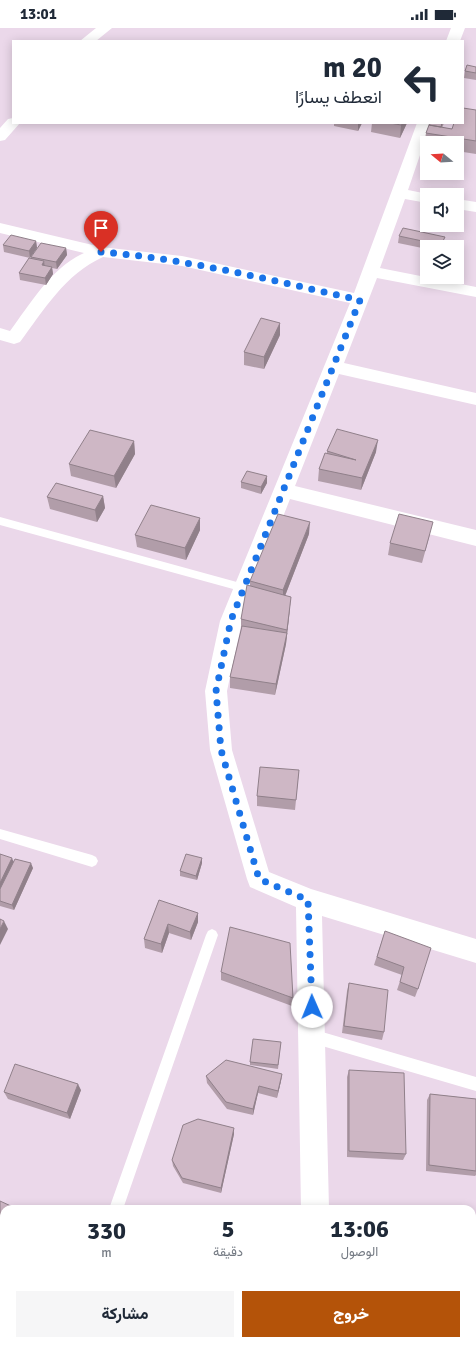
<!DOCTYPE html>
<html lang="ar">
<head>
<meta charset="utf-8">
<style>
  body { margin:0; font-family:Signika,Vazirmatn,sans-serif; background:#f6f6f7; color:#1f2937; direction:rtl; height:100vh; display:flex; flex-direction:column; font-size:15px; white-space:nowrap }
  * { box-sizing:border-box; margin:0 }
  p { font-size:13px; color:#747a83 }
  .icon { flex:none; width:22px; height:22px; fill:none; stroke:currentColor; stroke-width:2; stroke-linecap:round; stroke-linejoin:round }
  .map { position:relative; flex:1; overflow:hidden; direction:ltr }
  .details { position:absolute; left:0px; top:1177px; width:476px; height:140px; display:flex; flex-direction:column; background:#fff; border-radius:12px 12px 0 0; box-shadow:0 2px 10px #0003; direction:rtl }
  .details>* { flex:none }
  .hud { position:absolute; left:12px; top:12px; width:452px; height:84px; border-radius:0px; box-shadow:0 2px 10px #0003; direction:rtl; background:#fff; color:#1f2937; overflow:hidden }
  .needle { width:26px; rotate:288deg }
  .tools { position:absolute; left:420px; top:108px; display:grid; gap:8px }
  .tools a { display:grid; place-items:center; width:44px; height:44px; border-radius:0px; background:#fff; box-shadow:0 2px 10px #0003; font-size:20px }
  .pin { position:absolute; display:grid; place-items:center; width:34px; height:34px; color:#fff; margin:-41px -17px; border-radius:50% 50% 50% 0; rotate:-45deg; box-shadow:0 0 4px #0007 }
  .pin .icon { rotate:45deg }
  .me { position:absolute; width:44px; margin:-22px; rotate:359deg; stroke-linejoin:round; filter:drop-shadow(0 0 3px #0008) }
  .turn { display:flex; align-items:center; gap:14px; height:84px; padding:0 16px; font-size:18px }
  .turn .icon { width:52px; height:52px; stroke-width:2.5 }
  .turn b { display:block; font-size:28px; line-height:34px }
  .eta { display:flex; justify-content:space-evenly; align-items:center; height:68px; text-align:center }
  .eta b { font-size:24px; font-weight:800; line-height:28px }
  .primary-button { display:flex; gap:8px; margin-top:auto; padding:8px 16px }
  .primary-button a { flex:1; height:46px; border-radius:0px; background:#b45309; color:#fff; font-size:16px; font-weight:800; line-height:46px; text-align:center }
  .primary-button a+a { background:#f6f6f7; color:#1f2937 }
  .status { display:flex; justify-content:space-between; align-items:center; height:28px; padding:0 20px; background:#fff; direction:ltr }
  .status svg { height:11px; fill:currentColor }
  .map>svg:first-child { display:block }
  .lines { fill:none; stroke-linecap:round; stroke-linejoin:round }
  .lane { fill:#fff; fill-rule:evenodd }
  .street { fill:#fff; fill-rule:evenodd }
  .wall { fill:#b19da9 }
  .shaded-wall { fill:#90808a }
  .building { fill:#ceb7c5; stroke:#90808a }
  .route { stroke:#1a73e8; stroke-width:7; stroke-dasharray:0 12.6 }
</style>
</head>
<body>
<div class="status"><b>13:01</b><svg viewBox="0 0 49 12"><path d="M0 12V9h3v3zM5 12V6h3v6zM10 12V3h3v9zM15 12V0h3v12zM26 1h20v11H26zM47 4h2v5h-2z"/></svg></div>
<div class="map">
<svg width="476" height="1317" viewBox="0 0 476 1317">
  <rect width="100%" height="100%" fill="#ebd8ea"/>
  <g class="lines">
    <path class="lane" d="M 0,489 L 244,556 L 248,557 L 249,560 L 248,563 L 244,564 L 0,497 Z
      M 0,801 L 92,827 L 96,829 L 98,833 L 96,837 L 92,839 L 0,811 Z
      M 212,901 L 216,903 L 218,907 L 123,1181 L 109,1181 L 206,907 L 208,903 Z
      M 312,1001 L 476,1049 L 476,1063 L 312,1015 L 307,1013 L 305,1008 L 307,1003 Z
      M 62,1313 L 78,1313 L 76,1317 L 60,1317 Z"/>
    <path class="street" d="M 96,0 L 112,0 L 96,13 L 80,13 Z
      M 451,0 L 465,0 L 460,13 L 446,13 Z
      M 13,90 L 13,95 L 20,95 L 5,112 L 0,113 L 0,100 L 8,91 Z
      M 417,95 L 431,95 L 408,162 L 433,167 L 427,167 L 427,175 L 405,171 L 380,240 L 476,259 L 476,269 L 377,250 L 344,335 L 476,365 L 476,377 L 339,346 L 295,458 L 476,502 L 476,518 L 290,471 L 242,593 L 227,663 L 232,722 L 269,844 L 311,861 L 476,911 L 476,935 L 322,888 L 329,1181 L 301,1181 L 296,879 L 250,859 L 247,851 L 210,722 L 205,663 L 220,593 L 350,275 L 182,238 L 103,229 C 65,246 44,282 20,314 L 14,316 L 0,312 L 0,300 L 10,303 C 30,276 52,239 84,225 L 0,205 L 0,195 L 101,219 L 182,228 L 354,265 Z
      M 457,171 L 476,174 L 476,184 L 457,181 Z
      M 302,1313 L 332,1313 L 332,1317 L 302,1317 Z"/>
  </g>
  <path class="wall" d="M 476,39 L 476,52 L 464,50 L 465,43 Z
    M 476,82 L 476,126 L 457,123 L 457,115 L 427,115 L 427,118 L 424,117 L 426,105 L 430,95 L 444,95 L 442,100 L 452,101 Z
    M 334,95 L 362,95 L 358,103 L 334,98 Z
    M 372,95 L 407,95 L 400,110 L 371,104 Z
    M 399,208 L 443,215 L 442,219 L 427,219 L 427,221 L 398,215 Z
    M 36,213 L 37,220 L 30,230 L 4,224 L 3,217 Z
    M 66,220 L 67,227 L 57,241 L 52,240 L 53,246 L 46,257 L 20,252 L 19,245 L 31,230 L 31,229 Z
    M 280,307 L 264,341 L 244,337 L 244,324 Z
    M 134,413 L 135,426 L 116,460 L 71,448 L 69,436 Z
    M 327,423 L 376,424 L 361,462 L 318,453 L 319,441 L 327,425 Z
    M 267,448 L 267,455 L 261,466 L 241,460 L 241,454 Z
    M 103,468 L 105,480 L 97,494 L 50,481 L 47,469 Z
    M 200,490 L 200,502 L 186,532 L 137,519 L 135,507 Z
    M 309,506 L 285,568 L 290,581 L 286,616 L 275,667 L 230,660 L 230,649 L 241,602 L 241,591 L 250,558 L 250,553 Z
    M 430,506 L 422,535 L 388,527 L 390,515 Z
    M 299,742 L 295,782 L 257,778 L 257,768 Z
    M 0,826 L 13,833 L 33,840 L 14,882 L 0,878 Z
    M 202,830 L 202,835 L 197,852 L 180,848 L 180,843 Z
    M 159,872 L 198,894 L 191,912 L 169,905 L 162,925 L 145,920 L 144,911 Z
    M 385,903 L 418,961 L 415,969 L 397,962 L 402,947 L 374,937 Z
    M 221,944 L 293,970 L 292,978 L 221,952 Z
    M 349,955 L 384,1004 L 382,1012 L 342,1005 L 347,963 Z
    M 281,1014 L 278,1041 L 250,1037 L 250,1034 Z
    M 349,1042 L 406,1126 L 403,1132 L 347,1129 L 347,1049 Z
    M 282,1046 L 281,1053 L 277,1070 L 258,1065 L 253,1087 L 227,1081 L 207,1055 L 206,1048 Z
    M 81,1062 L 70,1091 L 8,1071 L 4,1064 Z
    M 430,1066 L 476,1071 L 476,1147 L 475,1148 L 426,1143 L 427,1072 Z
    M 234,1106 L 221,1165 L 183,1155 L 173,1138 L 172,1132 Z
    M 181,1313 L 204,1313 L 203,1317 L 185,1317 L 182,1316 Z
    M 342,1313 L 384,1313 L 384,1317 L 342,1317 Z
    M 463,1313 L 472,1313 L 476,1317 L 463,1317 Z"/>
  <path class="shaded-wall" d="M 358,95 L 362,95 L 358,103 Z
    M 402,95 L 407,95 L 400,110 L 401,97 Z
    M 36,213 L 37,220 L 30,230 L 29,223 Z
    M 66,220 L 67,227 L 57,241 L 56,234 Z
    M 44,233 L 45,240 L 42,237 Z
    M 52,239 L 53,246 L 46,257 L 45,250 Z
    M 280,295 L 280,307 L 264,341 L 264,329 Z
    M 378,412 L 376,424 L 361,462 L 362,450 Z
    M 134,413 L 135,426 L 116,460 L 114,448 Z
    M 267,448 L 267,455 L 261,466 L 261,459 Z
    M 103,468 L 105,480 L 97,494 L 95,482 Z
    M 200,490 L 200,502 L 186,532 L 185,520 Z
    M 310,494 L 309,506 L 283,573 L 283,562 Z
    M 291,569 L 286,616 L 275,667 L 276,656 L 286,607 Z
    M 12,830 L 14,835 L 0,863 L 0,855 Z
    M 202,830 L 202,835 L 197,852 L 196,848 Z
    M 31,835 L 33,840 L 14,882 L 12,877 Z
    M 198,885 L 198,894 L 191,912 L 190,904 Z
    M 4,893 L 8,901 L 0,917 L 0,901 Z
    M 168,896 L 169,905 L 162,925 L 161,916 Z
    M 282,1046 L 281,1053 L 277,1070 L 278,1063 Z
    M 78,1056 L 81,1062 L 70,1091 L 67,1085 Z
    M 259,1058 L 258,1065 L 253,1087 L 253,1081 Z
    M 234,1100 L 234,1106 L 221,1165 L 221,1160 Z
    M 4,1200 L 4,1214 L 0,1222 L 0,1209 Z
    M 171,1313 L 173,1313 L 172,1317 L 170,1317 Z"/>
  <path class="building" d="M 467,37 L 476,39 L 476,45 L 465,43 Z
    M 463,80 L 476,82 L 476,113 L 426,105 L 429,97 L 452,101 L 454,95 L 463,95 Z
    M 390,95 L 402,95 L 401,97 Z
    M 430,95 L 442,95 L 441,99 L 429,97 Z
    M 403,200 L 445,209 L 441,217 L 399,208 Z
    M 11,207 L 36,213 L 29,223 L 3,217 Z
    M 41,215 L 66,220 L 56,234 L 31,229 Z
    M 29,230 L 44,233 L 42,237 L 52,239 L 45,250 L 19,245 Z
    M 261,290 L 280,295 L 264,329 L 244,324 Z
    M 337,401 L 378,412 L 362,450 L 319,441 L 325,425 L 356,432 L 327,423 Z
    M 90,402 L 134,413 L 114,448 L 69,436 Z
    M 247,443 L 267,448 L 261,459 L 241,454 Z
    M 56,455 L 103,468 L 95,482 L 47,469 Z
    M 151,477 L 200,490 L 185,520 L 135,507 Z
    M 278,486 L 310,494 L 283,562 L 250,553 Z
    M 399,486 L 433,494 L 425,523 L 390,515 Z
    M 247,557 L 291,569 L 287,602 L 241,591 Z
    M 242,598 L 287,605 L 276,656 L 230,649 Z
    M 260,739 L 299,742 L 296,772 L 257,768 Z
    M 0,826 L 12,830 L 0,855 Z
    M 186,826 L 202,830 L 196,848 L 180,843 Z
    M 15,831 L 31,835 L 12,877 L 0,873 L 0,861 Z
    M 159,872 L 198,885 L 190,904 L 168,896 L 161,916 L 144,911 Z
    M 0,891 L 4,893 L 0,901 Z
    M 230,899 L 290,915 L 293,970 L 221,944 Z
    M 385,903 L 431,920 L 418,961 L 400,954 L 404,939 L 377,929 Z
    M 349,955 L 388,962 L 384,1004 L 344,998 Z
    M 253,1011 L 281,1014 L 278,1037 L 250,1034 Z
    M 226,1032 L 282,1046 L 278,1063 L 259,1058 L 253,1081 L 226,1074 L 206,1048 Z
    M 15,1036 L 78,1056 L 67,1085 L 4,1064 Z
    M 349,1042 L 404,1045 L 406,1126 L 349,1123 Z
    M 430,1066 L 476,1071 L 476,1143 L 429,1137 Z
    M 198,1091 L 234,1100 L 221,1160 L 182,1150 L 172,1132 L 183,1097 Z
    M 0,1173 L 13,1179 L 12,1181 L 4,1181 L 4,1200 L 0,1209 Z
    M 472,1223 L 476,1223 L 476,1317 L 467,1317 L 467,1313 L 472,1313 Z
    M 18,1313 L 38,1313 L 40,1314 L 39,1317 L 16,1317 Z
    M 111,1313 L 171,1313 L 170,1317 L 110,1317 Z
    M 181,1313 L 203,1313 L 202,1317 L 192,1317 Z
    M 251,1313 L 272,1313 L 272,1317 L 251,1317 Z
    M 344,1313 L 384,1313 L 384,1317 L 368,1317 L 344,1315 Z"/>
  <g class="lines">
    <path class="route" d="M 101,224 C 189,231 274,253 360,272 L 231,592 L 216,663 L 221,722 L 259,851 L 308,872 L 312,979"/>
  </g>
</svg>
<div class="tools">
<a><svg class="needle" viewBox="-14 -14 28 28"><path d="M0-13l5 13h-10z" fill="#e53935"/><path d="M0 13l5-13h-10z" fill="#747a83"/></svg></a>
<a><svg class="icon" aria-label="sound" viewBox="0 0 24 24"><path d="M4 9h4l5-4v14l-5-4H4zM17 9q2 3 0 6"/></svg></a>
<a><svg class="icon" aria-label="layers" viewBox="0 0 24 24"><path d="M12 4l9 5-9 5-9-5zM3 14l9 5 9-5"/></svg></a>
</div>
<div class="pin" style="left:101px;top:224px;background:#d93025"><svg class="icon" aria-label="arrive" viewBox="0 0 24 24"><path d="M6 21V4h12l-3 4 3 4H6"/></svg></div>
<svg class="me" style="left:312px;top:979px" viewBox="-20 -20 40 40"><circle r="19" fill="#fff"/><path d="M0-13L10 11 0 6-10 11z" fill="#1a73e8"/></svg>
<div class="hud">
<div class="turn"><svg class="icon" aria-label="left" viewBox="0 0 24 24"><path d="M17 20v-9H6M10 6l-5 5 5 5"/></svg><div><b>20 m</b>انعطف يسارًا</div></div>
</div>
<section class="details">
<div class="eta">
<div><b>13:06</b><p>الوصول</p></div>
<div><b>5</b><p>دقيقة</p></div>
<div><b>330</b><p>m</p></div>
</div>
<div class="primary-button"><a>خروج</a><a>مشاركة</a></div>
</section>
</div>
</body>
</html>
